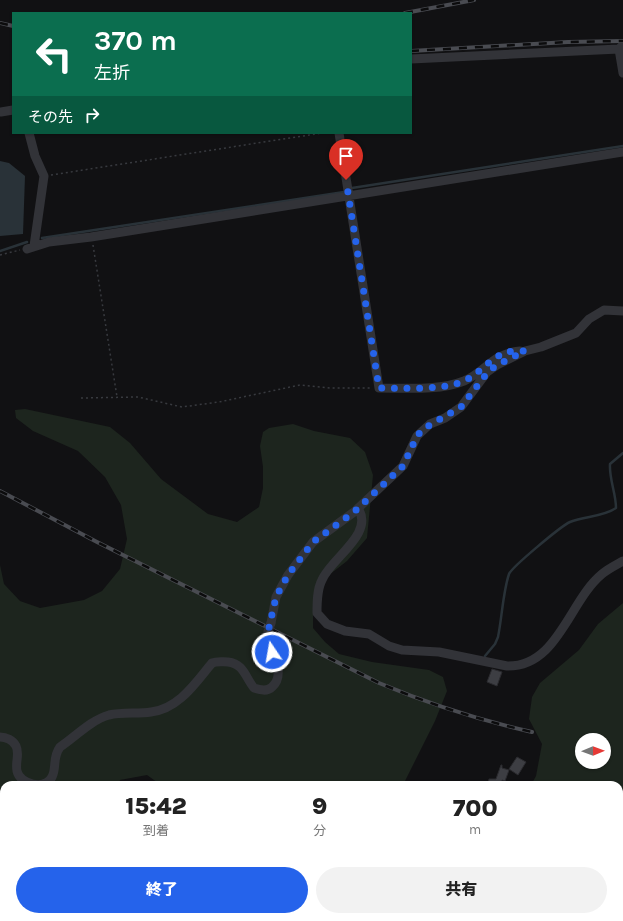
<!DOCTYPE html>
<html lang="ja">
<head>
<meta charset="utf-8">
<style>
  body { margin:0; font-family:Karla,"Noto Sans JP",sans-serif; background:#f2f2f2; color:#222; height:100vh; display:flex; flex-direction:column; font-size:15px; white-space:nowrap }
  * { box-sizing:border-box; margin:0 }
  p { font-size:13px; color:#767676 }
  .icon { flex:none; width:22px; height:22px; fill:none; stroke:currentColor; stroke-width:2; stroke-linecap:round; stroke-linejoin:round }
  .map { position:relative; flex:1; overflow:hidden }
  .drawer { position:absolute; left:0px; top:781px; width:623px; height:140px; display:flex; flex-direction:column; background:#fff; border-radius:12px 12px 0 0; box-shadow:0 1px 3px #0004 }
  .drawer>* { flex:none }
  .guide { position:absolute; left:12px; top:12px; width:400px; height:122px; border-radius:0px; box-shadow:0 1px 3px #0004; background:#0b6e4f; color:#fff; overflow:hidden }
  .needle { width:26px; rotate:89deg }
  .controls { position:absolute; left:575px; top:733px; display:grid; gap:8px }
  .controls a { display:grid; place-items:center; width:36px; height:36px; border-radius:50%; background:#fff; box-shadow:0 1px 3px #0004; font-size:20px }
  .pin { position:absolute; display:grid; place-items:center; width:34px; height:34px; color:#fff; margin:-41px -17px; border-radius:50% 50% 50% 0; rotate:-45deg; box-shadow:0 0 4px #0007 }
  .pin .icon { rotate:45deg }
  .me { position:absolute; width:44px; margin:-22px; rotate:348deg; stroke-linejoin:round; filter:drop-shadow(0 0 3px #0008) }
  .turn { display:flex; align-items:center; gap:14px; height:84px; padding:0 16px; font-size:18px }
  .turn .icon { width:52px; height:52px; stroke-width:2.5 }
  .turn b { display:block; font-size:28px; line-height:34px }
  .then { display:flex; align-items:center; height:38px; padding:0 16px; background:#0003; gap:8px; font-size:15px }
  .eta { display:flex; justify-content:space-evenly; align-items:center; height:68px; text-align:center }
  .eta b { font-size:24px; font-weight:800; line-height:28px }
  .action { display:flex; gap:8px; margin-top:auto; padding:8px 16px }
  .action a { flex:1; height:46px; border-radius:24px; background:#2563eb; color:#fff; font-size:16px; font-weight:800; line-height:46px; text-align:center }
  .action a+a { background:#f2f2f2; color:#222 }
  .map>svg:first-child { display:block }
  .green { fill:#1d251e; fill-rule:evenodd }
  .water { fill:#293238 }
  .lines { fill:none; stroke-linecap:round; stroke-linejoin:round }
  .stream { stroke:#293238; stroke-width:2.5 }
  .building { fill:#3d3e43; stroke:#2b2b2f }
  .path { stroke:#383a3f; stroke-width:1.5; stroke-dasharray:2 3; stroke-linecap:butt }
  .street { stroke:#323338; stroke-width:9 }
  .rail-casing { stroke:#494b51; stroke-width:4 }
  .rail { stroke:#0c0c0d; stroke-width:2.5; stroke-dasharray:8; stroke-linecap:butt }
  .street-bridge { stroke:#323338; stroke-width:9 }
  .route { stroke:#2563eb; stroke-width:7; stroke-dasharray:0 12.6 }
</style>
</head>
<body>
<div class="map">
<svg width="623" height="921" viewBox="0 0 623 921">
  <rect width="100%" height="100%" fill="#111113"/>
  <path class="green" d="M 25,409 L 110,427 L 130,443 L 161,479 L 208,514 L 237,522 L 259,507 L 263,488 L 263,467 L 260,446 L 263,432 L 269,428 L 293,424 L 314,431 L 350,438 L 365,452 L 373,475 L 367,538 L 347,561 L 320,582 L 313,606 L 313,628 L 325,642 L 339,654 L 372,662 L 429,670 L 443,677 L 447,691 L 435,721 L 403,785 L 161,785 L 147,775 L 120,780 L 118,785 L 4,785 L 4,917 L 67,917 L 65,921 L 0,921 L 0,565 L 4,584 L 20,601 L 40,608 L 84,600 L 102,591 L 120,569 L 127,539 L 121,505 L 105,477 L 78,451 L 33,431 L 16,418 L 15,410 Z
    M 623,603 L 623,921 L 109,921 L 111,917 L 619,917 L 619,785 L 531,785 L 536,776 L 542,744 L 529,719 L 532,697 L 540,683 L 579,650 L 598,624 ZM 582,740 L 604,740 L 604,762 L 582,762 Z"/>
  <path class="water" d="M 0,161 L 9,163 L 25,176 L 23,234 L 0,236 Z"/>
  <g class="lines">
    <path class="stream" d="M 352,188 L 623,146
      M 42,238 L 344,192
      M 0,251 L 27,242
      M 485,656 L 495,644 L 498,637 C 502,617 503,592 509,574 C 512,567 561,526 570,522 C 585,516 603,517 616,508 C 616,493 609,479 610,464 L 623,453"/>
  </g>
  <path class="building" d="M 492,669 L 502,672 L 497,686 L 487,682 Z
    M 517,757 L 526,762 L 518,775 L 509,769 Z
    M 501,765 L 502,765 L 502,768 L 509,770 L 505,781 L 502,780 L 502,785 L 488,785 L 489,779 L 496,779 Z"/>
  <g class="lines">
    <path class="path" d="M 51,175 L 322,133
      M 93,245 L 117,397
      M 0,255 L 20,250
      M 81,398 L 138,397 L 182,407 L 219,402 L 300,385 L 330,388 L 371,388"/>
    <path class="street" d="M 619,49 L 623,73
      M 411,59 L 619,49 L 623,45
      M 1,112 L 13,110
      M 29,133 L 35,156 L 44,176 L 34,246
      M 339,133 L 379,388 C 406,388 439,391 464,381 C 487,371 491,354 520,351
      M 27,249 L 49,242 L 91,237 L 623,152
      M 358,508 C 375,534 331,558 322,580 C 317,589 317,603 317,613 L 327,624 L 345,631 L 369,634 L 389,646 L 402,650 L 439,652 L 507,666 C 558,667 569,601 602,574 C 608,569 616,565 623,561
      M 271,623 L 276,597 L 288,575 L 313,542 L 354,512 L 403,466 L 417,436 L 430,424 L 445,418 L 461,407 L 487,372 L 497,365 L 525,351 L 541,347 L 576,333 L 589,319 L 604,310 L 623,311
      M 0,737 C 6,737 13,740 16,746 C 20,754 15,762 17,771 C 20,785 45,790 52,777 C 57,767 52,758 60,747 C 75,737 91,720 109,715 C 122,712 138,714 151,712 C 179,709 196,682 212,663 C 217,661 222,662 228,662 C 244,664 245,677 254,688 C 260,690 267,692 272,687 C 288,673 268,649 268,632"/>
    <defs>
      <path id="rail" d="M 405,13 L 474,0
        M 0,23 L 13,26
        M 411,51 L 568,42 L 623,41
        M 0,491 L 97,542 L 379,683 C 429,704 479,720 532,732"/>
    </defs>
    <use href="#rail" class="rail-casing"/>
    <use href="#rail" class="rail"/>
    <path class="street-bridge" d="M 268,632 L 271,623"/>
  </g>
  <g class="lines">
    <path class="route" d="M 272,652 L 268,632 L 276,597 L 288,575 L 313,542 L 354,512 L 403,466 L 417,436 L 423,429 L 461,407 L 488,372 L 497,365 L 525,351 C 519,351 512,351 507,352 C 491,357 480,373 466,380 C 443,391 404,388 379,388 L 346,180"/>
  </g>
</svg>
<div class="controls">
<a><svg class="needle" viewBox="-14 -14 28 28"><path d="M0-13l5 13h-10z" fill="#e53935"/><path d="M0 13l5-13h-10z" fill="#767676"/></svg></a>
</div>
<div class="pin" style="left:346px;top:180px;background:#d93025"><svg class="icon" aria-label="arrive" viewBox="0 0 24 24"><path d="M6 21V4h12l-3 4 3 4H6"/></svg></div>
<svg class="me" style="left:272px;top:652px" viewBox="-20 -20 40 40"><circle r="17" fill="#2563eb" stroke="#fff" stroke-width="3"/><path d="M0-11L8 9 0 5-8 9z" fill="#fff"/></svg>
<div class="guide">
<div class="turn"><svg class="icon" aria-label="left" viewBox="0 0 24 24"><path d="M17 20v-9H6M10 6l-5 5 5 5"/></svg><div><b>370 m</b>左折</div></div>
<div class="then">その先<svg class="icon" aria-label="right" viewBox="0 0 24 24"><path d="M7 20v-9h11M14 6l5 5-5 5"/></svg></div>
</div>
<section class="drawer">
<div class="eta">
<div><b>15:42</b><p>到着</p></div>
<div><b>9</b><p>分</p></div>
<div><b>700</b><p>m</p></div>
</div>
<div class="action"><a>終了</a><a>共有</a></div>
</section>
</div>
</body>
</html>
